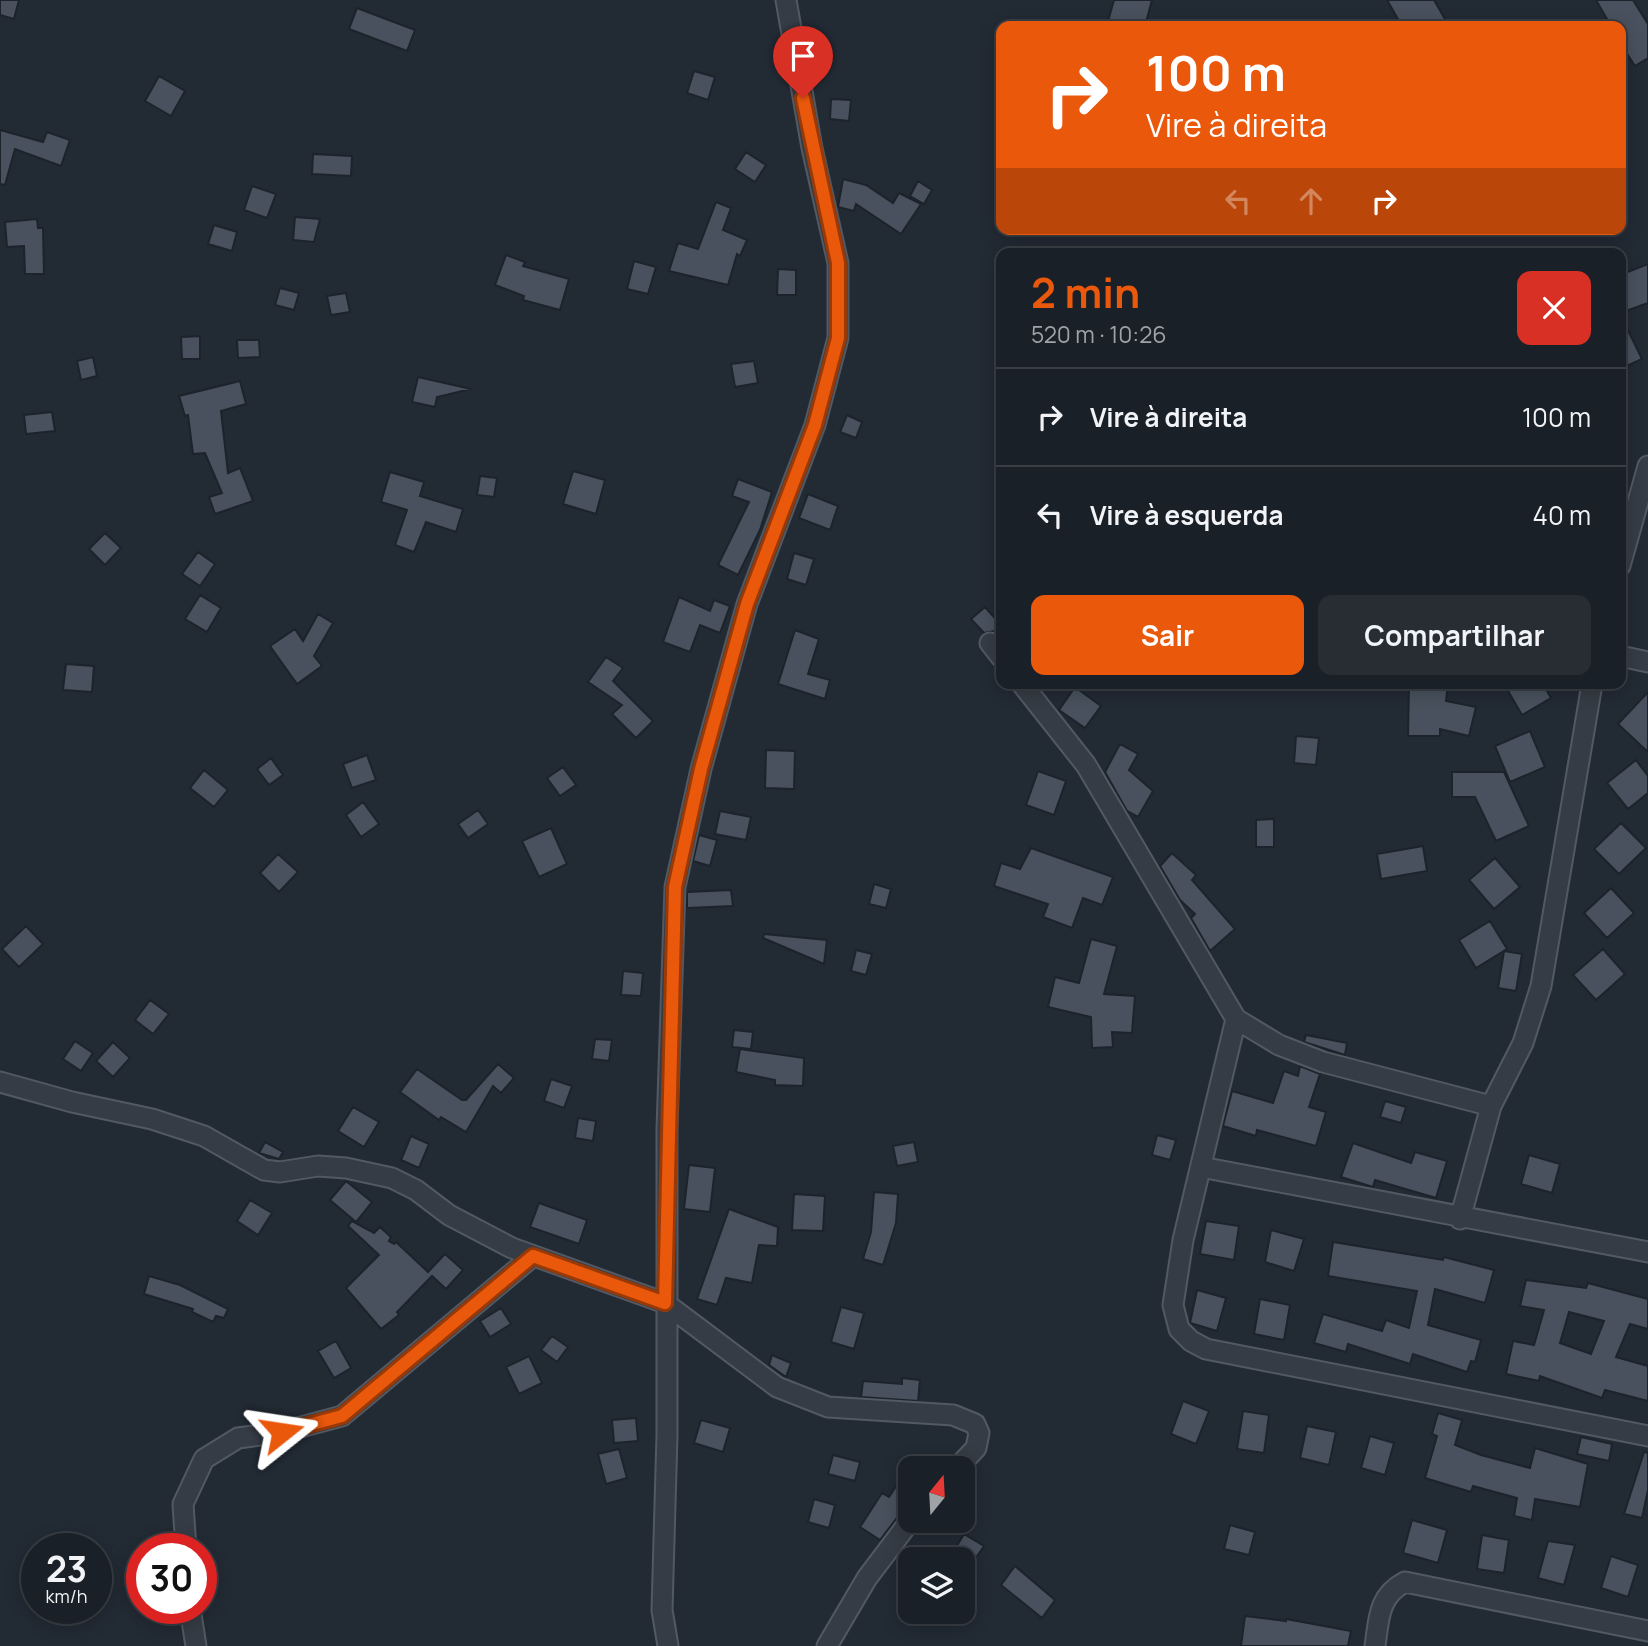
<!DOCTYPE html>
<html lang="pt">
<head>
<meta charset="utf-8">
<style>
  body { margin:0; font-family:Manrope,sans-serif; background:#272d33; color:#f1f3f6; height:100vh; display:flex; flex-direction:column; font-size:26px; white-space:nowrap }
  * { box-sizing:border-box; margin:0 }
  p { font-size:23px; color:#9fa3a7 }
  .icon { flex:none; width:38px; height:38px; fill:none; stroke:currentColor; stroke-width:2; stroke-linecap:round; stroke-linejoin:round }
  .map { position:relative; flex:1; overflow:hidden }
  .side { position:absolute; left:996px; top:248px; width:630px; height:441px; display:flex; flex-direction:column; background:#1a2027; border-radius:14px; box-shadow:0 4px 18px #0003,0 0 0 2px #383e44 }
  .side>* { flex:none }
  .banner { position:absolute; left:996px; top:21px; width:630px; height:214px; border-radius:14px; box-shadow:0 4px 18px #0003,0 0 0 2px #383e44; background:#ea580c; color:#fff; overflow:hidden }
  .needle { width:46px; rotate:18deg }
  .tools { position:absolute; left:898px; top:1456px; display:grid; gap:14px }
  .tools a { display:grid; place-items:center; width:77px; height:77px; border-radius:14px; background:#1a2027; box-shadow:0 4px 18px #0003,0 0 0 2px #383e44; font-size:35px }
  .speed { position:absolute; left:21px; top:1533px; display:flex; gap:14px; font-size:35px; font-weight:700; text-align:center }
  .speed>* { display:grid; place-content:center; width:91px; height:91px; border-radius:50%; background:#1a2027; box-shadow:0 4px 18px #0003,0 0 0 2px #383e44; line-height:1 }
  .speed small { font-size:18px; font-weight:400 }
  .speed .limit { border:10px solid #d22; background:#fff; color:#111 }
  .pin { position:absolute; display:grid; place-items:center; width:60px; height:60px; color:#fff; margin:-72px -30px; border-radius:50% 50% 50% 0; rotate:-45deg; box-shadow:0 0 7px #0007 }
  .pin .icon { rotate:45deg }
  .me { position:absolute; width:77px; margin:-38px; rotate:75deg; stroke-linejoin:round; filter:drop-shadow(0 0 5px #0008) }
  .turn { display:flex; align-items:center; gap:24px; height:147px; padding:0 35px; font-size:32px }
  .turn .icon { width:91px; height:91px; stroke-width:2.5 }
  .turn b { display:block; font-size:49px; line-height:60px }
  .lanes { display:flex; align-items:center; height:66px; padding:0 35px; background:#0003; justify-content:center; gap:35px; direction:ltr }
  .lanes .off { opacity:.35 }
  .round { display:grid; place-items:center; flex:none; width:74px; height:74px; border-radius:14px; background:#272d33 }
  .head { display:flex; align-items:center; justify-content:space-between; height:119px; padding:0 35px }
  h1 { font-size:42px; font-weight:700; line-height:52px; color:#ea580c }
  .action { display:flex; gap:14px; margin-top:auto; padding:14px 35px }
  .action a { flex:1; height:80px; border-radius:14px; background:#ea580c; color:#fff; font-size:28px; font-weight:700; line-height:80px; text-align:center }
  .action a+a { background:#272d33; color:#f1f3f6 }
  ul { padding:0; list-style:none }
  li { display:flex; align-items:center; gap:21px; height:98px; padding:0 35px; border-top:2px solid #383e44 }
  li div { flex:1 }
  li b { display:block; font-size:26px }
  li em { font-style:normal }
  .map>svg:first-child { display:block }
  .building { fill:#48515d; stroke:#1d232b; stroke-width:2; fill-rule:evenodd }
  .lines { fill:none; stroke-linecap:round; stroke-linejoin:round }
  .street-casing { stroke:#535962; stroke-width:23 }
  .street { stroke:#353c45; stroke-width:19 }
  .route-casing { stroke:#983908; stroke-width:18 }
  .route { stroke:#ea580c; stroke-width:12 }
</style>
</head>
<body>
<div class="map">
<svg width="1648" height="1646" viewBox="0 0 1648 1646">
  <rect width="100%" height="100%" fill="#222a34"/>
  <path class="building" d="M 0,0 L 19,0 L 14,19 L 0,15 Z
    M 1114,0 L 1152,0 L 1145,26 L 1127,26 L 1108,21 Z
    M 1387,0 L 1434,0 L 1449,26 L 1402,26 Z
    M 1596,0 L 1633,0 L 1648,24 L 1648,58 L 1635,66 L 1620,43 L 1620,26 L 1611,26 Z
    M 357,8 L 415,30 L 407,51 L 349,29 Z
    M 694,71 L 715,77 L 708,100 L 687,93 Z
    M 159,76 L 185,91 L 171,116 L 145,101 Z
    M 831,99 L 851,100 L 849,121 L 830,119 Z
    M 0,130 L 43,142 L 47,132 L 70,140 L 61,166 L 15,149 L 5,185 L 0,184 Z
    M 746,152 L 766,165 L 755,182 L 735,169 Z
    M 313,154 L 352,156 L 351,176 L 312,174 Z
    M 843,179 L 866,185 L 893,203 L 899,193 L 921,204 L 901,234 L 856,204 L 854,211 L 838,207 Z
    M 918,181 L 932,190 L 924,204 L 910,196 Z
    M 252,186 L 276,194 L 267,218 L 244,210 Z
    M 716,202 L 731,208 L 723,230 L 747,240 L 740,256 L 737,254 L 728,285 L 669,271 L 678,243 L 698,249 Z
    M 295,217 L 320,219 L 314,242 L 293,240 Z
    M 37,219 L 38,228 L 43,228 L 44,274 L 25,274 L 24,246 L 7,247 L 5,222 Z
    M 214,225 L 237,232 L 232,251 L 208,244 Z
    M 506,255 L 525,262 L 523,266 L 569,279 L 560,310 L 523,300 L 524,296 L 495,285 Z
    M 634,261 L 656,267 L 648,294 L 627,289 Z
    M 1648,264 L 1648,303 L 1626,311 L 1620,297 L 1620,275 Z
    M 778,269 L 796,270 L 796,295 L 777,295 Z
    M 280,288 L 299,293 L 294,310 L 275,305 Z
    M 346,293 L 350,312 L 331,315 L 327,296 Z
    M 1620,314 L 1642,359 L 1620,369 Z
    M 200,336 L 200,359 L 182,359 L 181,337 Z
    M 237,340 L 259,340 L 260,357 L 238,358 Z
    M 93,357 L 97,376 L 81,380 L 77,361 Z
    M 754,361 L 758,383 L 735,387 L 731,364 Z
    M 418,377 L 471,389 L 437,397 L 435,407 L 412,402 Z
    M 240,381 L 246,404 L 221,411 L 228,473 L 240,468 L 253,501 L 215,514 L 209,497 L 222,493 L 205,453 L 193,454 L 188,415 L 185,416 L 179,396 Z
    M 52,412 L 55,431 L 26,434 L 24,415 Z
    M 847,415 L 862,422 L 856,438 L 840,432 Z
    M 573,471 L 605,480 L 596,514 L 563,504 Z
    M 390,472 L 424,482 L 420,496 L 463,509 L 456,532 L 426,522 L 414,552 L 395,545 L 407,510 L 381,502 Z
    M 480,476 L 497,478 L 494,497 L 477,495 Z
    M 738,479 L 772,492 L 760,530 L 738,575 L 718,565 L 749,502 L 732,496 Z
    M 808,494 L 838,506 L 830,530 L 799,518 Z
    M 105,533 L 121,548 L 105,565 L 89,549 Z
    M 198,552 L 215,564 L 200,586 L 182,574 Z
    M 794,553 L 814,559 L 806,585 L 787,579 Z
    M 200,595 L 221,608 L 207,632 L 185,619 Z
    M 679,597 L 710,611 L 714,600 L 730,606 L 720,633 L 700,625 L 690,652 L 663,642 Z
    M 985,607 L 1001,625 L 1001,637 L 994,631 L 984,633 L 971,619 Z
    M 318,614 L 333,623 L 314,656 L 322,666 L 297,684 L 270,646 L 295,629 L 303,641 Z
    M 795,630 L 819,639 L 808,674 L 830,680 L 825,699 L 778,684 Z
    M 606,657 L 623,668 L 613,681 L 653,721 L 636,738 L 612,714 L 622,705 L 588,682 Z
    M 66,664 L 94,666 L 92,692 L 63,690 Z
    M 1409,684 L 1448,684 L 1446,701 L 1476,707 L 1469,736 L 1440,729 L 1440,736 L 1408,736 Z
    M 1504,684 L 1543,684 L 1551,698 L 1522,715 Z
    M 1075,687 L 1101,706 L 1085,728 L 1059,710 Z
    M 1648,692 L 1648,752 L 1618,724 Z
    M 1530,731 L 1545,767 L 1510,782 L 1495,746 Z
    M 1296,736 L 1319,738 L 1316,765 L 1294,763 Z
    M 1120,744 L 1138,754 L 1129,770 L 1153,791 L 1138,817 L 1127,811 L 1105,772 Z
    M 766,750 L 795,751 L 794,789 L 765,788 Z
    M 367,755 L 376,780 L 352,788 L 343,764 Z
    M 271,758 L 283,775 L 269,785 L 257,769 Z
    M 1636,760 L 1648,776 L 1648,793 L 1628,809 L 1607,783 Z
    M 563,767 L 576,785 L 560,796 L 547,778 Z
    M 204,770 L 228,790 L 214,807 L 190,788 Z
    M 1038,771 L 1066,781 L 1054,815 L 1026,805 Z
    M 1452,772 L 1504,772 L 1529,826 L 1496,841 L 1475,797 L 1452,797 Z
    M 363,802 L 379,824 L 361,837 L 346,815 Z
    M 478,810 L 488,824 L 468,838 L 458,824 Z
    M 720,811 L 751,817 L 746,840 L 715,834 Z
    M 1274,819 L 1274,847 L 1256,847 L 1256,820 Z
    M 1621,823 L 1646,848 L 1619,874 L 1594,849 Z
    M 551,828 L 567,864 L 539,877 L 522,841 Z
    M 699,835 L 717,840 L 710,866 L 693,861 Z
    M 1423,846 L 1427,871 L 1381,879 L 1377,854 Z
    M 1031,848 L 1113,877 L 1102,905 L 1083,898 L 1072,928 L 1043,917 L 1048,904 L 994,886 L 1001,863 L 1020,869 Z
    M 1172,853 L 1196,875 L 1192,880 L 1235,929 L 1210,951 L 1191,918 L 1195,914 L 1180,900 L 1160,866 Z
    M 278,854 L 298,872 L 279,892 L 260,873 Z
    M 1495,858 L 1520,887 L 1494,909 L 1469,880 Z
    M 874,884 L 891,889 L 886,908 L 869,904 Z
    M 1611,888 L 1634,913 L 1607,938 L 1584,913 Z
    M 731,890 L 733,906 L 687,908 L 687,892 Z
    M 1490,921 L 1507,949 L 1476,968 L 1459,940 Z
    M 26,926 L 43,944 L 19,967 L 2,949 Z
    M 764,934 L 827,940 L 824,964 L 763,938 Z
    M 1091,939 L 1117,946 L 1104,994 L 1135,996 L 1132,1033 L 1112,1032 L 1113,1047 L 1092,1048 L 1091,1017 L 1048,1007 L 1055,977 L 1079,983 Z
    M 1603,949 L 1625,974 L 1596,1000 L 1573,975 Z
    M 856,950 L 872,954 L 866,975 L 851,971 Z
    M 1504,951 L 1522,954 L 1516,991 L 1498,988 Z
    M 623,971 L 643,973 L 641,996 L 621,995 Z
    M 150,1000 L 169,1014 L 153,1034 L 135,1020 Z
    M 734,1030 L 753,1032 L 751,1049 L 732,1047 Z
    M 1306,1035 L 1347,1043 L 1345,1055 L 1304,1042 Z
    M 595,1039 L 612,1040 L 609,1061 L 592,1059 Z
    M 75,1041 L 93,1053 L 81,1071 L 63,1059 Z
    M 113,1042 L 130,1058 L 113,1077 L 96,1061 Z
    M 740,1049 L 804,1058 L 803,1086 L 775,1085 L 775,1080 L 736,1072 Z
    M 498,1064 L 514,1078 L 501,1093 L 493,1086 L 466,1132 L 441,1117 L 439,1120 L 400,1092 L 417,1069 L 462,1100 L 466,1100 Z
    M 1300,1066 L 1320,1074 L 1309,1107 L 1326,1112 L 1316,1146 L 1257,1130 L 1256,1136 L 1223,1126 L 1232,1091 L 1273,1103 L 1284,1071 L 1298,1076 Z
    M 551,1079 L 572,1086 L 564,1108 L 544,1101 Z
    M 1385,1101 L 1406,1107 L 1401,1123 L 1380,1117 Z
    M 353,1107 L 379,1122 L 364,1147 L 338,1131 Z
    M 578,1118 L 596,1121 L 593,1141 L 575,1138 Z
    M 1157,1135 L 1176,1140 L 1170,1160 L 1152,1155 Z
    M 411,1136 L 429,1144 L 419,1168 L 401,1160 Z
    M 265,1142 L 283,1152 L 279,1159 L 259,1153 Z
    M 914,1142 L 918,1162 L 897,1166 L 893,1146 Z
    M 1353,1143 L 1411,1163 L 1415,1152 L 1447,1161 L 1436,1198 L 1375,1180 L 1373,1187 L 1341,1177 Z
    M 1529,1155 L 1560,1164 L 1552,1193 L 1521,1184 Z
    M 689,1165 L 715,1168 L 710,1212 L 684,1209 Z
    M 346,1181 L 372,1202 L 356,1222 L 330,1200 Z
    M 874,1192 L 898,1194 L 896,1223 L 883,1265 L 863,1259 L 871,1232 Z
    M 794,1194 L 825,1196 L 823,1231 L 792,1230 Z
    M 250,1200 L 272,1213 L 258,1235 L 237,1221 Z
    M 539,1203 L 587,1220 L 579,1244 L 530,1227 Z
    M 729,1209 L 778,1227 L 777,1246 L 759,1245 L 752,1283 L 726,1278 L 717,1305 L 697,1299 Z
    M 352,1221 L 374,1233 L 380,1227 L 391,1237 L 389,1241 L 394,1244 L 396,1242 L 428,1272 L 445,1254 L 463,1270 L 446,1289 L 432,1276 L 397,1312 L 399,1315 L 381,1329 L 346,1288 L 379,1255 L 348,1226 Z
    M 1206,1221 L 1239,1226 L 1234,1260 L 1200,1254 Z
    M 1271,1230 L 1304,1239 L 1294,1271 L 1265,1262 Z
    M 1333,1242 L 1443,1260 L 1444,1257 L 1494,1270 L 1485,1303 L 1435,1289 L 1428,1325 L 1481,1340 L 1475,1362 L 1471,1361 L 1467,1372 L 1413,1354 L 1410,1364 L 1348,1344 L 1346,1352 L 1314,1343 L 1323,1314 L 1382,1331 L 1386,1320 L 1409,1328 L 1417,1291 L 1328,1276 Z
    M 149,1276 L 180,1285 L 228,1309 L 224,1318 L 216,1316 L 213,1322 L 192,1312 L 193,1309 L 144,1294 Z
    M 1526,1280 L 1586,1288 L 1588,1283 L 1648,1299 L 1648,1329 L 1630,1324 L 1616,1357 L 1648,1366 L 1648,1401 L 1605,1390 L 1602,1398 L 1540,1376 L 1539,1381 L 1506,1374 L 1513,1341 L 1534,1345 L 1544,1310 L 1520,1306 ZM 1569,1312 L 1604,1321 L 1591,1354 L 1560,1343 Z
    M 1197,1290 L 1226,1298 L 1217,1331 L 1190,1323 Z
    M 1260,1299 L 1290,1305 L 1284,1340 L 1254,1334 Z
    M 841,1307 L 864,1313 L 854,1349 L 831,1342 Z
    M 501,1308 L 511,1324 L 490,1337 L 480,1321 Z
    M 552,1336 L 568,1347 L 557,1362 L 541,1350 Z
    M 336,1341 L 351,1368 L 334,1378 L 318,1351 Z
    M 772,1355 L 791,1363 L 786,1377 L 769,1365 Z
    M 529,1356 L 542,1383 L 519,1394 L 506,1367 Z
    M 902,1378 L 920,1380 L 918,1401 L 861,1397 L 863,1381 L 902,1384 Z
    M 1183,1401 L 1209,1411 L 1196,1444 L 1171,1434 Z
    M 1243,1411 L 1269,1415 L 1264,1453 L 1237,1449 Z
    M 1438,1413 L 1462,1420 L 1455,1445 L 1481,1455 L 1530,1468 L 1535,1448 L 1588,1464 L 1580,1507 L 1535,1499 L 1532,1520 L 1514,1516 L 1517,1498 L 1473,1486 L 1471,1492 L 1425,1478 L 1437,1436 L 1432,1434 Z
    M 636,1418 L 638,1441 L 614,1443 L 612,1420 Z
    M 701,1420 L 730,1428 L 723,1452 L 694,1443 Z
    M 1307,1426 L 1336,1432 L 1329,1465 L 1300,1458 Z
    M 1370,1436 L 1394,1443 L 1385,1475 L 1361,1468 Z
    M 1581,1437 L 1612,1444 L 1609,1461 L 1577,1454 Z
    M 619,1449 L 627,1478 L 606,1484 L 598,1454 Z
    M 1644,1452 L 1648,1453 L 1648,1490 L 1642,1518 L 1624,1514 Z
    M 833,1455 L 860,1462 L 855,1481 L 828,1474 Z
    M 910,1465 L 910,1506 L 900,1514 L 880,1540 L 860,1527 L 882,1493 L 889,1497 Z
    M 814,1499 L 835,1505 L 829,1528 L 808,1522 Z
    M 1412,1520 L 1447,1530 L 1438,1563 L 1403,1553 Z
    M 1230,1525 L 1255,1532 L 1249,1555 L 1224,1549 Z
    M 964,1534 L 984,1546 L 971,1565 L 952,1554 Z
    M 1482,1535 L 1509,1540 L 1504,1573 L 1477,1569 Z
    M 1548,1541 L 1575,1545 L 1564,1585 L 1538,1578 Z
    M 1611,1556 L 1638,1565 L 1628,1597 L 1601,1588 Z
    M 1015,1566 L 1055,1600 L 1042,1618 L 1001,1585 Z
    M 1245,1616 L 1286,1621 L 1286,1619 L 1351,1631 L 1348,1646 L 1241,1646 Z"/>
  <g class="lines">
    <defs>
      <path id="street" d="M 1620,566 L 1648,466
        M 990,643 L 1001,657
        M 1620,656 L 1648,662
        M 1022,684 L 1086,765 L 1236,1019 L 1279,1045 L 1323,1062 L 1491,1106
        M 1236,1019 L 1183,1240 L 1173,1305 L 1179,1329 L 1191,1341 L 1206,1349 L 1648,1436
        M 0,1082 L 72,1102 L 152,1119 L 204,1136 L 264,1170 L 280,1172 L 318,1166 L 346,1168 L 392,1178 L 416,1190 L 449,1215 L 512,1248 L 665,1303 L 777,1387 L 828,1407 L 953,1415 L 975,1424 L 979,1433 L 976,1448 L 957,1468
        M 1201,1167 L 1648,1252
        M 1460,1219 L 1491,1106 L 1523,1043 L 1541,986 L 1592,684
        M 186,1549 L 183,1504 L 204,1459 L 238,1438 L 282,1432 L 342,1416 L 533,1256
        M 190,1608 L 196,1646
        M 668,1646 L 662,1610 L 667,1435 L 667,1129 L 675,887 L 701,769 L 747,604 L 815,425 L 838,338 L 838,263 L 812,148 L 786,0
        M 827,1646 L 867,1578 L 910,1521
        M 1375,1646 C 1379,1619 1378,1596 1405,1582 L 1648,1631"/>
    </defs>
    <use href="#street" class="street-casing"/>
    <use href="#street" class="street"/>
  </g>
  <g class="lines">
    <defs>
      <path id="route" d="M 282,1432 L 342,1416 L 533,1256 L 665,1303 L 675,887 L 701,769 L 747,604 L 815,425 L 838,338 L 838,263 L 803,98"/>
    </defs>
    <use href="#route" class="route-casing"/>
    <use href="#route" class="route"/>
  </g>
</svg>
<div class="tools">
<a><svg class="needle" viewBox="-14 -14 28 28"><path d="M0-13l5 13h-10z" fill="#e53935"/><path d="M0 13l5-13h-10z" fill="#9fa3a7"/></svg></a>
<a><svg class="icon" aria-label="layers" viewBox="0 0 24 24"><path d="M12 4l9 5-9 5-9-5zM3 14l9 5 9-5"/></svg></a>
</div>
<div class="speed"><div>23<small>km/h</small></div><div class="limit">30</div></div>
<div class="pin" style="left:803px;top:98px;background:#d93025"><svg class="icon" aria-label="arrive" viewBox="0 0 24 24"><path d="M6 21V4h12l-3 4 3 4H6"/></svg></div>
<svg class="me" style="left:282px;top:1432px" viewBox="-20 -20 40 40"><path d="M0-17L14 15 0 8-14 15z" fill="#ea580c" stroke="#fff" stroke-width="4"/></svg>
<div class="banner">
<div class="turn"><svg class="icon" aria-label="right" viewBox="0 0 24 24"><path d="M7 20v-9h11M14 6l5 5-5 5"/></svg><div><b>100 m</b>Vire à direita</div></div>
<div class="lanes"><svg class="icon off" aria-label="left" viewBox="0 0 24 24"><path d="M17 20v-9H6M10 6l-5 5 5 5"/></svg><svg class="icon off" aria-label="ahead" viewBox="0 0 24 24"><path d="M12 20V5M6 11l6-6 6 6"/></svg><svg class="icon" aria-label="right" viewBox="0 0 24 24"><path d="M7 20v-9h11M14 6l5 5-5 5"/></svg></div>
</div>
<section class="side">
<div class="head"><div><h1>2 min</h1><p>520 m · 10:26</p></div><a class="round" style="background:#d93025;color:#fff"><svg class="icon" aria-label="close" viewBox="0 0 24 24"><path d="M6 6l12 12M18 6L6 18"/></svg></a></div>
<ul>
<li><svg class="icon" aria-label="right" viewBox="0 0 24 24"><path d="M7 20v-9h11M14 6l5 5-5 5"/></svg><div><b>Vire à direita</b></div><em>100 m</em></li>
<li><svg class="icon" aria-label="left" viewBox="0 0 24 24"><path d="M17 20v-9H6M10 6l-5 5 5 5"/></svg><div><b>Vire à esquerda</b></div><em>40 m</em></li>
</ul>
<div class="action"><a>Sair</a><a>Compartilhar</a></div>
</section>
</div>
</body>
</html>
